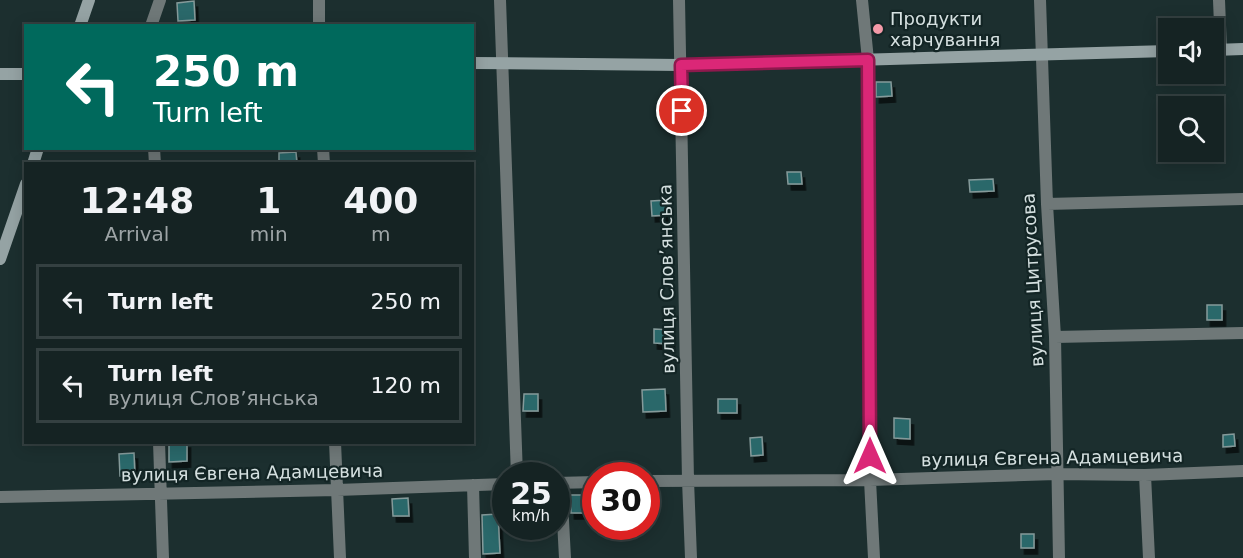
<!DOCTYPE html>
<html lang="en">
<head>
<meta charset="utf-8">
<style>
  body { margin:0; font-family:"DejaVu Sans",sans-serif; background:#1e2b2b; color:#f1f3f6; height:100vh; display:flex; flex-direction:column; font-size:22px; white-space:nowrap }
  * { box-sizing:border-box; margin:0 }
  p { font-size:20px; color:#9da4a6 }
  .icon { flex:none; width:33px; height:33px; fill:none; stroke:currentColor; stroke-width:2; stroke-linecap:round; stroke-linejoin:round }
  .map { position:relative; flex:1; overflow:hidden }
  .panel { position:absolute; left:24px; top:162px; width:450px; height:282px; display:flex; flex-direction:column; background:#152323; border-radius:0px; box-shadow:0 3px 15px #0003,0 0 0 2px #344041 }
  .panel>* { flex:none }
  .top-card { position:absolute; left:24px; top:24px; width:450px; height:126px; border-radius:0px; box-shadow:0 3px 15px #0003,0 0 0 2px #344041; background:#00695c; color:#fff; overflow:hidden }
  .tools { position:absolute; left:1158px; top:18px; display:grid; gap:12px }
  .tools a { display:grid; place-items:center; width:66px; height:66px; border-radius:0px; background:#152323; box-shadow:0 3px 15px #0003,0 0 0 2px #344041; font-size:30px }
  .speed { position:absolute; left:492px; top:462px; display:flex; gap:12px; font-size:30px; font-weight:700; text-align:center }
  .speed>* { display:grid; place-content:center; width:78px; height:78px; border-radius:50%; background:#152323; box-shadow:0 3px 15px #0003,0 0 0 2px #344041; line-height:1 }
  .speed small { font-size:15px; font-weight:400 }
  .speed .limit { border:9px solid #d22; background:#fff; color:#111 }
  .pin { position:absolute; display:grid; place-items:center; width:51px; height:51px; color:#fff; margin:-26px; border:3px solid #fff; border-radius:50%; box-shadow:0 2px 6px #0007 }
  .me { position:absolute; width:66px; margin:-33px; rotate:0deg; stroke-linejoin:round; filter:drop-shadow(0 0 4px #0008) }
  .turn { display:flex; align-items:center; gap:21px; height:126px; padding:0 30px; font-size:27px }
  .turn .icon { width:78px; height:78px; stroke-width:2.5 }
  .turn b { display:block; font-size:42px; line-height:51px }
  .eta { display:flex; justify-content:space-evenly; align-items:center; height:102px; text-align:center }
  .eta b { font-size:36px; font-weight:600; line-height:42px }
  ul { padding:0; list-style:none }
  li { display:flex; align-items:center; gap:18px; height:75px; margin:0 12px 9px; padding:0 18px; border:3px solid #344041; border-radius:0px }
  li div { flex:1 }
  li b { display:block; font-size:22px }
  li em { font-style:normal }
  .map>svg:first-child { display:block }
  .building { fill:#2a686b; stroke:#859a9a; stroke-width:1.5; filter:url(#shadow) }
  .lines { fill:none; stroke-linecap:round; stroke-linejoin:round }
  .street { stroke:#6f7878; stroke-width:12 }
  .secondary { stroke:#95a3a4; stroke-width:12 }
  .route-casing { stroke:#8e194d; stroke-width:15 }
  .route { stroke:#db2777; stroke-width:10 }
  .poi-dot { fill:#f39aa8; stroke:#132525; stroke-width:2 }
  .labels { text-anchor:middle; stroke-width:4.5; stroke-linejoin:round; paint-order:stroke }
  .poi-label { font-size:18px; fill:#d5e0e0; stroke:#132525; text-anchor:start }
  .street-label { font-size:18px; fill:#d5e0e0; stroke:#132525 }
</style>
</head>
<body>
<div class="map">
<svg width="1243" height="558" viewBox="0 0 1243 558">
  <defs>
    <filter id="shadow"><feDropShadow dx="3.5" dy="6" stdDeviation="0" flood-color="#0009"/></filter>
  </defs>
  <rect width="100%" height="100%" fill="#1c2f2f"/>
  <path class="building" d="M 194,1 L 195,20 L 178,21 L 177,3 Z
    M 876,82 L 891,82 L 892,96 L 876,97 Z
    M 296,152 L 297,164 L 279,164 L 279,153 Z
    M 787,172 L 801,172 L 802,184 L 788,184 Z
    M 993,179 L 994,191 L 970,192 L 969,180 Z
    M 667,200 L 668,215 L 652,216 L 651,201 Z
    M 1207,305 L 1222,305 L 1222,320 L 1207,320 Z
    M 654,329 L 671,330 L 671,344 L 654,343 Z
    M 665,389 L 666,411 L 643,412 L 642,390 Z
    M 524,394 L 538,394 L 538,411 L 523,411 Z
    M 718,399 L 737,399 L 737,413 L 718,413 Z
    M 894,418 L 910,419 L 910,439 L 894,438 Z
    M 1234,434 L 1235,446 L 1223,447 L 1223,435 Z
    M 762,437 L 763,455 L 751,456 L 750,438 Z
    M 169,442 L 187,442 L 187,461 L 169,462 Z
    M 134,453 L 135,476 L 120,476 L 119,454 Z
    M 570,495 L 587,495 L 587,513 L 571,513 Z
    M 408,498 L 409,516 L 393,516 L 392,499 Z
    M 498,514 L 500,553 L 483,554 L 482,515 Z
    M 1021,534 L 1034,534 L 1034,548 L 1021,548 Z"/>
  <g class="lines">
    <path class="street" d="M 319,0 L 319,26
      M 500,0 L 517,476
      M 679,0 L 688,480 L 691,558
      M 862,0 L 868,60 L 870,480 L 874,558
      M 1040,0 L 1047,204 L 1055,337 L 1059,558
      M 1219,0 L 1221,50
      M 151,26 L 160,0
      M 154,148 L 155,164
      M 323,148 L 324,164
      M 1047,204 L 1243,199
      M 1055,337 L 1243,333
      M 159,442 L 163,558
      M 335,442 L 340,558
      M 1145,475 L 1149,558
      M 646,481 L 870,480 L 1056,474 L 1145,475 L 1243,471
      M 556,483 L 596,482
      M 561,483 L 565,558
      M 473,485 L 475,558
      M 0,497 L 337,490 L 506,484"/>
    <path class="secondary" d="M 80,26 L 89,0
      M 1214,50 L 1243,49
      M 472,63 L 681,65 L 1168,51
      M 0,74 L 26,74
      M 33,164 L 38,148
      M 0,259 L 26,184"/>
  </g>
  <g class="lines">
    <defs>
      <path id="route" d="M 682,111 L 681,65 L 868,60 L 870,456"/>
    </defs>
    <use href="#route" class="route-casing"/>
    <use href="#route" class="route"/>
  </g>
  <circle class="poi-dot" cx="878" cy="29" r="6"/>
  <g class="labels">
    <g class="poi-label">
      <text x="890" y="25">Продукти<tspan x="890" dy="21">харчування</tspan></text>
    </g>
    <g class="street-label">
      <text transform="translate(667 279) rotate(-91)" y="6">вулиця Слов’янська</text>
      <text transform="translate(1033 280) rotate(-93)" y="6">вулиця Цитрусова</text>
      <text transform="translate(1052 458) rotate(-1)" y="6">вулиця Євгена Адамцевича</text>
      <text transform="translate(252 473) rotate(-1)" y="6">вулиця Євгена Адамцевича</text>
    </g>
  </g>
</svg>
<div class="tools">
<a><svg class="icon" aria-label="sound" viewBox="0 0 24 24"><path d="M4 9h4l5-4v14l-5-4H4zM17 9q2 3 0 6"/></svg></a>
<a><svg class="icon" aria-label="search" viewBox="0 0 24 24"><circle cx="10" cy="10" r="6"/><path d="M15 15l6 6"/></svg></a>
</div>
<div class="speed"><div>25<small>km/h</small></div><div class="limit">30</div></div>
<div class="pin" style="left:682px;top:111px;background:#d93025"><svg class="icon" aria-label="arrive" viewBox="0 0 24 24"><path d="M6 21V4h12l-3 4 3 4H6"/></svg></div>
<svg class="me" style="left:870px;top:456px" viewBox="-20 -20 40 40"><path d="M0-17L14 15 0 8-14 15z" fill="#db2777" stroke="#fff" stroke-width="4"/></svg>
<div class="top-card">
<div class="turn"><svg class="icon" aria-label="left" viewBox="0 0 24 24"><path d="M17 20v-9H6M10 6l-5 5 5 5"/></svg><div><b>250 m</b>Turn left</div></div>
</div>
<section class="panel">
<div class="eta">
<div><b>12:48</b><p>Arrival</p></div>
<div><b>1</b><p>min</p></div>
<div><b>400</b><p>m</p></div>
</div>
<ul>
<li><svg class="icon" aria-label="left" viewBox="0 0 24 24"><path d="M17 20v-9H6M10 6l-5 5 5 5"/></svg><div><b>Turn left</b></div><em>250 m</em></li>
<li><svg class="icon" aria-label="left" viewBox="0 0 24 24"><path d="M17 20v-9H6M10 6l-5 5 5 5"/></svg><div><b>Turn left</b><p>вулиця Слов’янська</p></div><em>120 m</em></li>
</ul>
</section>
</div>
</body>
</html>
